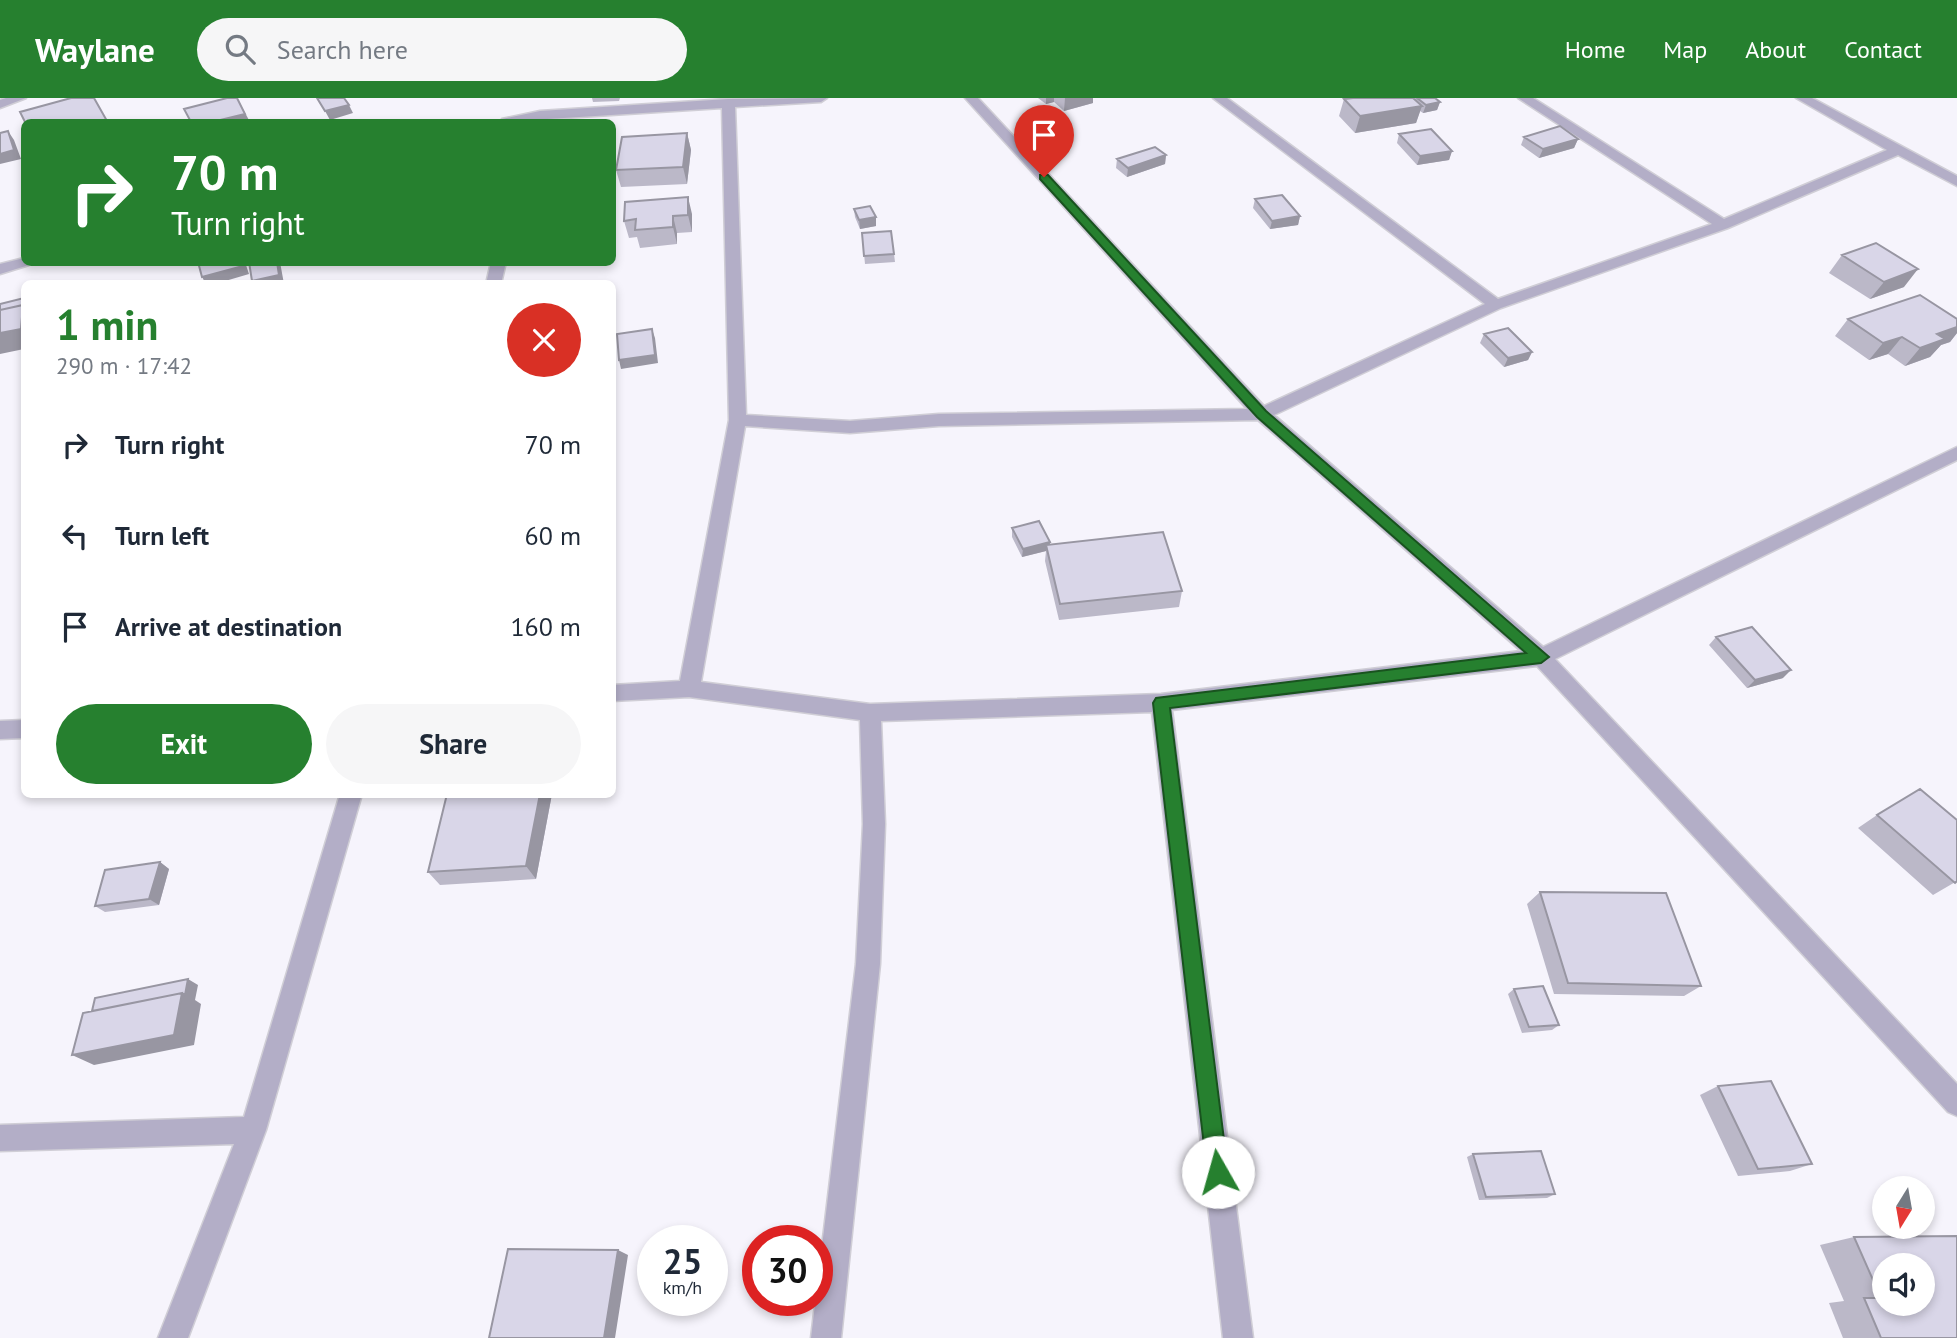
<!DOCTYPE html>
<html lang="en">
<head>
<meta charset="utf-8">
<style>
  body { margin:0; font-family:"PT Sans",sans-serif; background:#f6f6f7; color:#1f2937; height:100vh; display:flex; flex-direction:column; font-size:26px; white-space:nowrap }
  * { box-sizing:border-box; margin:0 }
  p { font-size:23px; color:#747a83 }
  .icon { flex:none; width:38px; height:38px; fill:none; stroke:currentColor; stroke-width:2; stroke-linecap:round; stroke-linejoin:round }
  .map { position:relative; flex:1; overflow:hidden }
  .panel { position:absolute; left:21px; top:182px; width:595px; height:518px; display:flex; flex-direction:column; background:#fff; border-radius:10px; box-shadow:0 4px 10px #0003 }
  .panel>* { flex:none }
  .banner { position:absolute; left:21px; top:21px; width:595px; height:147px; border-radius:10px; box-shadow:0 4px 10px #0003; background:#26802f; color:#fff; overflow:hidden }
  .needle { width:46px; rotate:191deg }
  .fabs { position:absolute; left:1872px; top:1078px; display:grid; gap:14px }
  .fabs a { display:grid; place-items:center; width:63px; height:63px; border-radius:50%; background:#fff; box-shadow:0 4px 10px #0003; font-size:35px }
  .speed { position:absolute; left:637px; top:1127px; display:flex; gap:14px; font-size:35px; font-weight:700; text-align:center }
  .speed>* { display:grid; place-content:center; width:91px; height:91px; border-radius:50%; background:#fff; box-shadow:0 4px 10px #0003; line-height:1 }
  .speed small { font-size:18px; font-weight:400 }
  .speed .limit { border:10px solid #d22; background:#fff; color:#111 }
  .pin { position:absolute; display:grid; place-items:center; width:60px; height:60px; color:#fff; margin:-72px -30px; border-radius:50% 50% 50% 0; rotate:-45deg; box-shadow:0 0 7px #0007 }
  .pin .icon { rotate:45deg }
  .me { position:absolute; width:77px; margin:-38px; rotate:353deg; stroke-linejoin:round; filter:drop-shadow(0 0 5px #0008) }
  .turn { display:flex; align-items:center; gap:24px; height:147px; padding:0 35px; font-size:32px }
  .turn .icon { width:91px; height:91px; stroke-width:2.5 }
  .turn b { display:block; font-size:49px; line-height:60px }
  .round { display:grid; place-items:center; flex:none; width:74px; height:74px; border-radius:37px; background:#f6f6f7 }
  .summary { display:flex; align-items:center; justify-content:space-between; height:119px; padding:0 35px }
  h1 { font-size:42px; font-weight:600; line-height:52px; color:#26802f }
  .action { display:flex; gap:14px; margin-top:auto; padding:14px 35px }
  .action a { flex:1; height:80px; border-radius:42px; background:#26802f; color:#fff; font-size:28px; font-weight:600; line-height:80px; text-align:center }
  .action a+a { background:#f6f6f7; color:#1f2937 }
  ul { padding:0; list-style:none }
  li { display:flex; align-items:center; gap:21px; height:91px; padding:0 35px }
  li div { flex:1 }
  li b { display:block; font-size:26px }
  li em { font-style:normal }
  header { display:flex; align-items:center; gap:42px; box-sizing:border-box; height:98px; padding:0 35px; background:#26802f; color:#fff }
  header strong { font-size:33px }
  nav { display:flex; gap:38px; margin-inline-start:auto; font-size:24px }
  .search { width:490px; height:63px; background:#f6f6f7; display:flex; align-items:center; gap:18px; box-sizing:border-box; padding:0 24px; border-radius:38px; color:#747a83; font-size:26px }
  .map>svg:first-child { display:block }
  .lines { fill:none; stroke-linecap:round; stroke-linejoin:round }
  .street-casing { stroke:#d0ced6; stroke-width:3 }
  .street { fill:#b3aec7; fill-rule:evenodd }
  .wall { fill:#bbb8c8 }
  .shaded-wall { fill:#9896a2 }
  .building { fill:#d9d6e8; stroke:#9896a2; stroke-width:2; fill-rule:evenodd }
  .route { fill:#26802f; stroke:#19531f; stroke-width:2 }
</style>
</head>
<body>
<header>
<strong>Waylane</strong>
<div class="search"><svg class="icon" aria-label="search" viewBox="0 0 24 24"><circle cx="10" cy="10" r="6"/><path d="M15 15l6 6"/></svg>Search here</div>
<nav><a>Home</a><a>Map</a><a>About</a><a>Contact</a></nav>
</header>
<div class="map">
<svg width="1957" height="1240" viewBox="0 0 1957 1240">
  <rect width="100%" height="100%" fill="#f6f4fc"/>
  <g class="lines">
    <defs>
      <path id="street" d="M 6,0 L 26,0 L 0,10 L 0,2 Z
        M 827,0 L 821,4 L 735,9 L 746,317 L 850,323 L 939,316 L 1247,311 L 965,0 L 978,0 L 1264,308 L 1485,206 L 1213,0 L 1227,0 L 1498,201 L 1712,126 L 1518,0 L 1533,0 L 1724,121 L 1887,52 L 1796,0 L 1812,0 L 1957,78 L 1957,88 L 1898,57 L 1728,130 L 1501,210 L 1274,317 L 1543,549 L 1957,349 L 1957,362 L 1555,561 L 1957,986 L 1957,1018 L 1948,1014 L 1537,568 L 1172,612 L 1253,1240 L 1223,1240 L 1152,614 L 881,623 L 885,726 L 880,866 L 841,1240 L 811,1240 L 856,866 L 863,726 L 860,622 L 689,599 L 612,603 L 612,587 L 680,583 L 729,322 L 722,10 L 500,24 L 502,21 L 540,13 L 728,1 ZM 1258,322 L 1521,553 L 1161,596 L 870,606 L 701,584 L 745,328 L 850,335 L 939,328 Z
        M 24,160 L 24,164 L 31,164 L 29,167 L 0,176 L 0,166 Z
        M 491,164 L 506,164 L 501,186 L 486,186 Z
        M 24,622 L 24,640 L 0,641 L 0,623 Z
        M 340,696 L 362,696 L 266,1032 L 188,1240 L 158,1240 L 234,1046 L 0,1053 L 0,1027 L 244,1019 Z"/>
    </defs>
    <use href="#street" class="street-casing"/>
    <use href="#street" class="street"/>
  </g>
  <path class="wall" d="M 592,0 L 620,0 L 619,3 L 593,4 Z
    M 1038,0 L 1093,0 L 1093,5 L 1064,13 L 1054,4 L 1046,6 Z
    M 1353,0 L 1435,0 L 1440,4 L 1437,12 L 1423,15 L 1420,13 L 1416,25 L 1355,35 L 1339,18 L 1344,1 Z
    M 687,35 L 691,52 L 687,86 L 621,89 L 616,72 Z
    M 1399,36 L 1452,53 L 1449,62 L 1417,67 L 1397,45 Z
    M 1524,39 L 1578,41 L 1574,50 L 1539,60 L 1521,47 Z
    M 1166,57 L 1165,66 L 1127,79 L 1116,70 L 1117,61 Z
    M 1255,101 L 1300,118 L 1298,127 L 1270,131 L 1253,110 Z
    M 854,111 L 876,128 L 860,131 L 855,119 Z
    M 692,116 L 692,134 L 677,135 L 677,146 L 640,150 L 637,139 L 629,140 L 624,123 Z
    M 862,135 L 894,156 L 895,164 L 865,166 Z
    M 1842,157 L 1904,189 L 1870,201 L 1829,175 Z
    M 1848,221 L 1957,221 L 1957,235 L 1950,244 L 1941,247 L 1930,259 L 1905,268 L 1888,256 L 1869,262 L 1835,238 Z
    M 1484,236 L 1532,254 L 1528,262 L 1504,269 L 1480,245 Z
    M 1012,430 L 1050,444 L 1050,446 L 1182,493 L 1179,509 L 1059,522 L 1045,463 L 1046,453 L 1022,459 L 1012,439 Z
    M 1716,539 L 1783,580 L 1747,590 L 1709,547 Z
    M 447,696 L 552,696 L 536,781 L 440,787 L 428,774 Z
    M 1877,717 L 1957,783 L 1933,797 L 1858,730 Z
    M 160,764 L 169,771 L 159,807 L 105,814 L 95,808 Z
    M 1540,794 L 1701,888 L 1684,898 L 1554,896 L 1527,806 Z
    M 1514,891 L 1559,927 L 1552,932 L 1522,935 L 1508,896 Z
    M 1718,988 L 1812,1066 L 1790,1073 L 1738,1078 L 1700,997 Z
    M 1473,1056 L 1555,1096 L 1547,1100 L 1479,1102 L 1467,1059 Z
    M 1854,1139 L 1957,1240 L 1843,1240 L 1829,1205 L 1844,1203 L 1820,1147 Z"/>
  <path class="shaded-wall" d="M 237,0 L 250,24 L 212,24 Z
    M 1046,0 L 1054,0 L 1054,4 L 1046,6 Z
    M 1065,0 L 1093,0 L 1093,5 L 1064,13 Z
    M 1440,4 L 1437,12 L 1423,15 L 1426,7 Z
    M 349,7 L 353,15 L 330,22 L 325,13 Z
    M 1422,8 L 1416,25 L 1355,35 L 1360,18 Z
    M 8,33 L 14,42 L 21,61 L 0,66 L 0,56 Z
    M 687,35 L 691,52 L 687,86 L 683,69 Z
    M 1578,41 L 1574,50 L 1539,60 L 1543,51 Z
    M 1452,53 L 1449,62 L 1417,67 L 1420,58 Z
    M 1166,57 L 1165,66 L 1127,79 L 1128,70 Z
    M 688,99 L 692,116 L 692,134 L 688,117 Z
    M 673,118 L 677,135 L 677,146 L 673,129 Z
    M 1300,118 L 1298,127 L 1270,131 L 1272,123 Z
    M 876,119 L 876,128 L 860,131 L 859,122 Z
    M 242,164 L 245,164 L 249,176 L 215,186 L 206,186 L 202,179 Z
    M 277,164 L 280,164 L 284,186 L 253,186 L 252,183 Z
    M 1918,171 L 1904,189 L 1870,201 L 1884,184 Z
    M 23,207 L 24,209 L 24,251 L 0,256 L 0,235 Z
    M 1957,229 L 1957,235 L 1950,244 L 1941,247 L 1930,259 L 1905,268 L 1920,250 L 1937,236 Z
    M 652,231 L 655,240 L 658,265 L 621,271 L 619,262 Z
    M 1902,239 L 1888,256 L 1869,262 L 1883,245 Z
    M 1532,254 L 1528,262 L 1504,269 L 1508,260 Z
    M 1050,444 L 1049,452 L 1046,447 L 1046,453 L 1022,459 L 1023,451 Z
    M 1791,572 L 1783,580 L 1747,590 L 1755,582 Z
    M 540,696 L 552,696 L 536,781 L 526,768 Z
    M 160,764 L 169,771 L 159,807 L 149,801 Z
    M 188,881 L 198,887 L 195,902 L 201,906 L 194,947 L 94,967 L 72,957 L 102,922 Z
    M 618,1152 L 628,1157 L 615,1240 L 604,1240 Z"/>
  <path class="building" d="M 71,0 L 94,0 L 107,23 L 101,24 L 25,24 L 20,14 Z
    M 227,0 L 237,0 L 245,16 L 212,24 L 191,24 L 184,11 Z
    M 317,0 L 344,0 L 349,7 L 325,13 Z
    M 1353,0 L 1413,0 L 1422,8 L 1360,18 L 1344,1 Z
    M 1417,0 L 1435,0 L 1440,4 L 1426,7 Z
    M 1560,28 L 1578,41 L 1543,51 L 1524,39 Z
    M 1431,31 L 1452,53 L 1420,58 L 1399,36 Z
    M 8,33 L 14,52 L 0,56 L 0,35 Z
    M 687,35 L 683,69 L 616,72 L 622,39 Z
    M 1155,49 L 1166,57 L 1128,70 L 1117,61 Z
    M 1282,97 L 1300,118 L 1272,123 L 1255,101 Z
    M 688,99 L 688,117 L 673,118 L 673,129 L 635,132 L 636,121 L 624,123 L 625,104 Z
    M 870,108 L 876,119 L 859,122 L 854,111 Z
    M 891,133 L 894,156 L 864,158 L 862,135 Z
    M 1876,145 L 1918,171 L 1884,184 L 1842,157 Z
    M 198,164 L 242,164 L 243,168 L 202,179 Z
    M 249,164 L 277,164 L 279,177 L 252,183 Z
    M 1920,197 L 1957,221 L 1957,229 L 1937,236 L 1945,241 L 1920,250 L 1902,239 L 1883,245 L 1848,221 Z
    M 24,200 L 24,209 L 23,207 L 0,212 L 0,206 Z
    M 23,207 L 21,231 L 0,235 L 0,212 Z
    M 1508,230 L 1532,254 L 1508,260 L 1484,236 Z
    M 652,231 L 655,257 L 619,262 L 617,236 Z
    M 1039,423 L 1050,444 L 1023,451 L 1012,430 Z
    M 1163,434 L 1182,493 L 1060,506 L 1046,447 Z
    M 1752,529 L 1791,572 L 1755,582 L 1716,539 Z
    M 1920,691 L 1957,722 L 1957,783 L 1955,785 L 1877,717 Z
    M 447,696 L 540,696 L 526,768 L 428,774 Z
    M 160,764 L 149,801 L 95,808 L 105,772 Z
    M 1540,794 L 1666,795 L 1701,888 L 1568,885 Z
    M 188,881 L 185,897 L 182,895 L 92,913 L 95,900 Z
    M 1543,888 L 1559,927 L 1529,929 L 1514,891 Z
    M 182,895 L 174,937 L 72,957 L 83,915 Z
    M 1771,983 L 1812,1066 L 1758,1071 L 1718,988 Z
    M 1541,1053 L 1555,1096 L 1486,1099 L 1473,1056 Z
    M 1957,1138 L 1957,1240 L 1881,1240 L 1864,1200 L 1881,1200 L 1854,1139 ZM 1885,1167 L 1923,1167 L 1923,1206 L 1885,1206 Z
    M 508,1151 L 618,1152 L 604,1240 L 489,1240 Z"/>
  <path class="route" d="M 1040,77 L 1048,77 L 1266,313 L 1549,559 L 1541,565 L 1170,610 L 1228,1074 L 1225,1082 L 1218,1085 L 1210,1082 L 1207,1074 L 1153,605 L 1156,600 L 1526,555 L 1257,319 L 1040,81 Z"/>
</svg>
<div class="fabs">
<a><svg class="needle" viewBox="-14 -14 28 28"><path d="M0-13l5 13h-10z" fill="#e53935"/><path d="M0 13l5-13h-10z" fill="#747a83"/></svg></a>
<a><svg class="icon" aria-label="sound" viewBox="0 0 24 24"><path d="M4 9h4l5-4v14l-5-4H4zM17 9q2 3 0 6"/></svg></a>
</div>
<div class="speed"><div>25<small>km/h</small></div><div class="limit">30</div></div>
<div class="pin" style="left:1044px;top:79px;background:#d93025"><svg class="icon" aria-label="arrive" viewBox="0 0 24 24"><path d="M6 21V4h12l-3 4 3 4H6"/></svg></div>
<svg class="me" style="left:1218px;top:1074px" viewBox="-20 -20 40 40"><circle r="19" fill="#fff"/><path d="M0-13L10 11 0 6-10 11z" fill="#26802f"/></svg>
<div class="banner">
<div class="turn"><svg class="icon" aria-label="right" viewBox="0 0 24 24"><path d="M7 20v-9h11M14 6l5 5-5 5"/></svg><div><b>70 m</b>Turn right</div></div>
</div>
<section class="panel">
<div class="summary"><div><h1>1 min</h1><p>290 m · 17:42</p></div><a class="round" style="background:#d93025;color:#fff"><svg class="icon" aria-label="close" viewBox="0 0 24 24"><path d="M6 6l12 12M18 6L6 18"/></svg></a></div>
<ul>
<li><svg class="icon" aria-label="right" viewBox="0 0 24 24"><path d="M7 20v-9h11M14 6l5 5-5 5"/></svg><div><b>Turn right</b></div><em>70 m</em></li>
<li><svg class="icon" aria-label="left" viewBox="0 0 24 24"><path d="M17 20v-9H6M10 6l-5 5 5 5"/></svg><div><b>Turn left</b></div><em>60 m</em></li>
<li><svg class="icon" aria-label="arrive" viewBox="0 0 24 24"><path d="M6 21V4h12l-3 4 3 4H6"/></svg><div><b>Arrive at destination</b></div><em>160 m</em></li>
</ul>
<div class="action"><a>Exit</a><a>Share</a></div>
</section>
</div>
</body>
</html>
